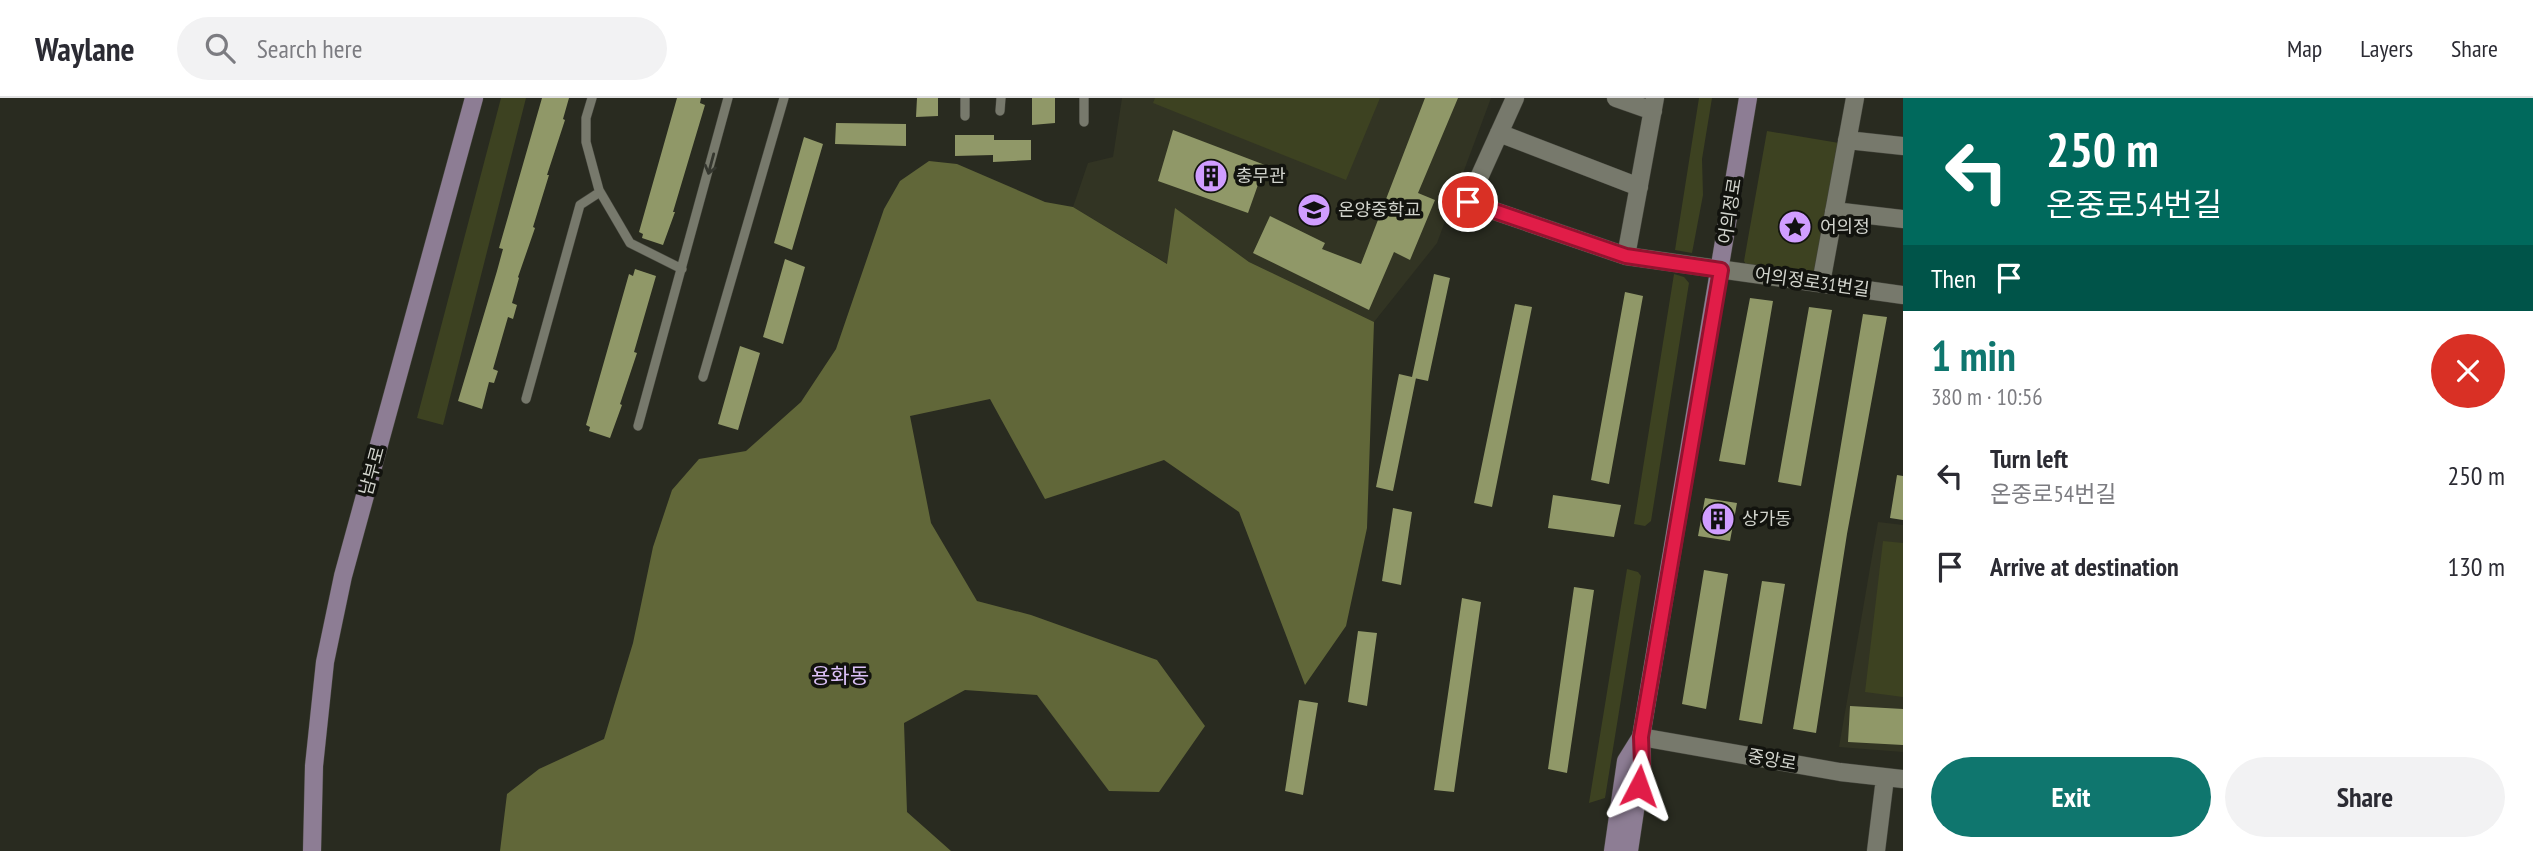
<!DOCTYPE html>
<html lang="en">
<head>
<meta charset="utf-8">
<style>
  body { margin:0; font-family:"PT Sans Narrow","Noto Sans KR",sans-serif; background:#f2f2f3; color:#2b2b33; height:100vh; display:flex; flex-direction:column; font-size:26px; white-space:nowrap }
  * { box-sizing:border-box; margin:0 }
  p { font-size:23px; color:#7c7c81 }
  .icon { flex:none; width:38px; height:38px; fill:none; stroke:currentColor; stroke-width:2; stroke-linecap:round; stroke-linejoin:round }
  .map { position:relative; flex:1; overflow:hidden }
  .panel { display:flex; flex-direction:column; background:#fff; width:630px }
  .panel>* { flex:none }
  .hud { background:#00695c; color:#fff; overflow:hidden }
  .pin { position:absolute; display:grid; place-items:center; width:60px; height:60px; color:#fff; margin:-30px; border:4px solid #fff; border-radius:50%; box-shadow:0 2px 7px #0007 }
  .me { position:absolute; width:77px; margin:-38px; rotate:4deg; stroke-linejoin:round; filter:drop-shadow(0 0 5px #0008) }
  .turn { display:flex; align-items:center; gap:24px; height:147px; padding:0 28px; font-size:32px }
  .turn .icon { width:91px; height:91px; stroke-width:2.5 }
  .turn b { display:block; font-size:49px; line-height:60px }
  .then { display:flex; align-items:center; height:66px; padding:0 28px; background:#0003; gap:14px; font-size:26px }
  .round { display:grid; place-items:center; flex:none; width:74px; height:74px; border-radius:37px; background:#f2f2f3 }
  .head { display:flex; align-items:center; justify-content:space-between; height:119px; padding:0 28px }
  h1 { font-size:42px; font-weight:700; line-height:52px; color:#0f766e }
  .action { display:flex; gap:14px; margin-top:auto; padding:14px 28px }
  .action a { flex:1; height:80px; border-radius:42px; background:#0f766e; color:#fff; font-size:28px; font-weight:700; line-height:80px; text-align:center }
  .action a+a { background:#f2f2f3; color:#2b2b33 }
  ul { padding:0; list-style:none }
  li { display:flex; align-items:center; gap:21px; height:91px; padding:0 28px }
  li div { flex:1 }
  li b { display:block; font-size:26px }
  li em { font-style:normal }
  header { display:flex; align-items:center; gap:42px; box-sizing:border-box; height:98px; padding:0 35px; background:#fff; border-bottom:2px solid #e1e1e2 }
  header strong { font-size:33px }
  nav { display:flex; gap:38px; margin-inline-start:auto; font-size:24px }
  .search { width:490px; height:63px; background:#f2f2f3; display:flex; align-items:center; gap:18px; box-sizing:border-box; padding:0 24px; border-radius:38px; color:#7c7c81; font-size:26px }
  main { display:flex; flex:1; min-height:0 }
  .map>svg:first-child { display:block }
  .built { fill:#323423 }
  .green { fill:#3d4221 }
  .forest { fill:#616739 }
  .building { fill:#909868 }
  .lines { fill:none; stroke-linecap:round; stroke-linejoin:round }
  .lane-casing { stroke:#44453c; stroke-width:10 }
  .street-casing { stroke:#44453c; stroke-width:19 }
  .secondary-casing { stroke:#44453c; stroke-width:19 }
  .lane { stroke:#77796c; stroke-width:9 }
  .street { stroke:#77796c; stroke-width:18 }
  .secondary { stroke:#8d7d94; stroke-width:18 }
  .oneway { stroke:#35372f }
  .route-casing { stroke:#92132f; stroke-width:18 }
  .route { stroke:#e11d48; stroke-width:12 }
  .labels { text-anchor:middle; stroke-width:7; stroke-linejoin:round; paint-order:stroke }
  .poi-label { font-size:18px; fill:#d2d4cd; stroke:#12130e; text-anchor:start }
  .street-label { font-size:18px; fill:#d2d4cd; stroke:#12130e }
  .quarter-label { font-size:21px; fill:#dcc1f8; stroke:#12130e }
</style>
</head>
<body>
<header>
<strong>Waylane</strong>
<div class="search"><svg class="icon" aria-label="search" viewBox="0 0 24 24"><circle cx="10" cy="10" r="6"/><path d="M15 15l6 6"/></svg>Search here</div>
<nav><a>Map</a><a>Layers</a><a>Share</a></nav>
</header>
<main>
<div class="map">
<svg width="1903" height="753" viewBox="0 0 1903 753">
  <rect width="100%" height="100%" fill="#292b20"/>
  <path class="built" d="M 1122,0 L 1491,0 L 1437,145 L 1374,224 L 1249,164 L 1176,111 L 1168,166 L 1073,109 L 1088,65 L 1113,59 Z
    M 1878,424 L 1903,427 L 1903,654 L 1839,649 Z"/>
  <path class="green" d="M 501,0 L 526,0 L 443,327 L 417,320 Z
    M 1155,0 L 1380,0 L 1346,82 L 1153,5 Z
    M 1699,0 L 1712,0 L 1702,61 L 1703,97 L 1692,155 L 1675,152 Z
    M 1767,33 L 1839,45 L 1816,175 L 1809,179 L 1748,170 L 1744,163 Z
    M 1674,176 L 1684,179 L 1689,185 L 1651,423 L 1645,428 L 1634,426 Z
    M 1883,443 L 1903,445 L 1903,599 L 1865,594 Z
    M 1627,471 L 1638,474 L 1641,478 L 1605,700 L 1589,705 Z"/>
  <path class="forest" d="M 929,63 L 957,66 L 1045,104 L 1073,109 L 1167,166 L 1175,110 L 1249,164 L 1374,224 L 1367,430 L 1346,528 L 1305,587 L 1239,414 L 1164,362 L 1045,401 L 990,301 L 910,318 L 931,425 L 977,503 L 1031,517 L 1157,562 L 1205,628 L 1159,694 L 1109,693 L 1037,597 L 965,592 L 904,625 L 907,714 L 951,753 L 500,753 L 507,696 L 539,671 L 604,641 L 633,545 L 653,449 L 672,392 L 699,361 L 746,353 L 801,304 L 836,251 L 884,111 L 900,83 Z"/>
  <path class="building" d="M 542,0 L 569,0 L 563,21 L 565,22 L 547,77 L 549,77 L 533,129 L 535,130 L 518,179 L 519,180 L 512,205 L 517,207 L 513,221 L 508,219 L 493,271 L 498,273 L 494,285 L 489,284 L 482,311 L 458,303 L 497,173 L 503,151 L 499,150 Z
    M 677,0 L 701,0 L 700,5 L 705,7 L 673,114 L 675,114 L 663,147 L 642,140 L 643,136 L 639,134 Z
    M 917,0 L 938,0 L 938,18 L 916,19 Z
    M 1032,0 L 1055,0 L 1055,25 L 1032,27 Z
    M 1425,0 L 1458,0 L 1418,95 L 1435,102 L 1410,162 L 1394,154 L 1369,212 L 1253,155 L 1270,118 L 1325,145 L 1322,151 L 1361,166 Z
    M 836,25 L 906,26 L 906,48 L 835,46 Z
    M 1173,32 L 1265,67 L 1248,115 L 1158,83 Z
    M 955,37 L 994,37 L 994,42 L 1031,42 L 1031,62 L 993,64 L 993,57 L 955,58 Z
    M 804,39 L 823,46 L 792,152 L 774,145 Z
    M 785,161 L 805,169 L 783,246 L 763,239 Z
    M 635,171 L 656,178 L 634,254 L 637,255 L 620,306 L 622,307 L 610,340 L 589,333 L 590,329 L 586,327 L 629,176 L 633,178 Z
    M 1434,176 L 1450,180 L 1428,283 L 1414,280 L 1416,280 L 1393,393 L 1376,389 L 1399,276 L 1412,279 Z
    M 1625,194 L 1643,198 L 1609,386 L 1591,382 Z
    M 1750,200 L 1773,203 L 1745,367 L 1719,363 Z
    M 1515,206 L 1532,209 L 1492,409 L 1474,405 Z
    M 1809,209 L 1832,212 L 1801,388 L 1778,384 Z
    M 1863,216 L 1887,219 L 1847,436 L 1816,635 L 1793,631 Z
    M 740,248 L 760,255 L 738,332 L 718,326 Z
    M 1897,377 L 1903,378 L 1903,422 L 1890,420 Z
    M 1553,397 L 1621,407 L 1614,439 L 1548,430 Z
    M 1705,400 L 1737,405 L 1730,443 L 1698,438 Z
    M 1393,410 L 1412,414 L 1401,487 L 1382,483 Z
    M 1704,472 L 1728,476 L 1706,611 L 1682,606 Z
    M 1762,483 L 1785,486 L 1762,626 L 1739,622 Z
    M 1574,489 L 1594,492 L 1567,675 L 1548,671 Z
    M 1462,500 L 1481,504 L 1454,694 L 1434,692 Z
    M 1358,533 L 1377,535 L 1367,608 L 1348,604 Z
    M 1299,602 L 1318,605 L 1303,697 L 1285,693 Z
    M 1850,608 L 1903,611 L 1903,647 L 1848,644 Z"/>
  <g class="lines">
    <defs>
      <path id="lane" d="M 592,0 L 586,20 L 586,44 L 599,92 L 630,145 L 682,171
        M 1000,13 L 1001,0
        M 965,18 L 965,0
        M 1084,24 L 1084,0
        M 703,279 L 784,0
        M 526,301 L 580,107 L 600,94
        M 638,328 L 728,0"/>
      <path id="street" d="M 1515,0 L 1468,104 L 1626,158 L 1903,197
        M 1616,0 L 1653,13
        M 1499,35 L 1639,89
        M 1847,42 L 1903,48
        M 1834,113 L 1903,121
        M 1626,158 L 1655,0
        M 1821,185 L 1855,0
        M 1641,639 L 1840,674 L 1903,681
        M 1876,753 L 1885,680"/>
      <path id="secondary" d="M 312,753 L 314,668 L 325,564 L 343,478 L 474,0
        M 1613,753 L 1626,663 L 1641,639
        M 1629,753 L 1642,666 L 1641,639 L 1748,0"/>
    </defs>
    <use href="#lane" class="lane-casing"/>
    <use href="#street" class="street-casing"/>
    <use href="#secondary" class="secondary-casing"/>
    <use href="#lane" class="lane"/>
    <use href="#street" class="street"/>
    <use href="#secondary" class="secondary"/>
  </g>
  <defs><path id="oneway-shaft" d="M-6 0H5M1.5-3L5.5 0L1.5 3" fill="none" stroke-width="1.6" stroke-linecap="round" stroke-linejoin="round" transform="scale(1.75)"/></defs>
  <use class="oneway" href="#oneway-shaft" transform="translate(711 66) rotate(105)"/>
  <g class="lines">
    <defs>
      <path id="route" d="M 1468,104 L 1626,158 L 1721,172 L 1641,639 L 1642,666 L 1639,688"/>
    </defs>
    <use href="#route" class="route-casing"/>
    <use href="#route" class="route"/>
  </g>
  <defs>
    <symbol id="building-disc" viewBox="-11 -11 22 22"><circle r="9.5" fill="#d09dff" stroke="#12130e"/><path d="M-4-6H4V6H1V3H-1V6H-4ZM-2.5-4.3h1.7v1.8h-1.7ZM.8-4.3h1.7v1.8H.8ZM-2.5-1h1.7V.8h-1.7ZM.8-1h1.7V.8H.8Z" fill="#111"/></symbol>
    <symbol id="school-disc" viewBox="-11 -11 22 22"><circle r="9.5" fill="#d09dff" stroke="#12130e"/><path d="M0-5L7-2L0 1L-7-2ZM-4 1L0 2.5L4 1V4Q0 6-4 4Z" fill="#111"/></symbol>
    <symbol id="sight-disc" viewBox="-11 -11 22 22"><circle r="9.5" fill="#d09dff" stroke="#12130e"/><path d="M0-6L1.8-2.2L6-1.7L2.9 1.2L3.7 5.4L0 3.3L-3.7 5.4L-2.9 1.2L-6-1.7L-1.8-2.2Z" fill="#111"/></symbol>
  </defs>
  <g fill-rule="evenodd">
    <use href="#building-disc" x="1192" y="59" width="38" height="38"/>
    <use href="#school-disc" x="1295" y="93" width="38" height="38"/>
    <use href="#sight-disc" x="1776" y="110" width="38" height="38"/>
    <use href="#building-disc" x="1699" y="402" width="38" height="38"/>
  </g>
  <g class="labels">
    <g class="poi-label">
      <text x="1236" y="84">충무관</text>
      <text x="1338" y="118">온양중학교</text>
      <text x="1820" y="135">어의정</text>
      <text x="1742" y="427">상가동</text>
    </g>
    <g class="street-label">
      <text transform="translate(1730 113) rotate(-81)" y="6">어의정로</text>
      <text transform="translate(1812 184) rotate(8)" y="6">어의정로31번길</text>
      <text transform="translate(372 373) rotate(-75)" y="6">남부로</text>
      <text transform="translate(1772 662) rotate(10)" y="6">중앙로</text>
    </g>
    <g class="quarter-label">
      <text x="840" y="585">용화동</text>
    </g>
  </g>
</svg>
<div class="pin" style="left:1468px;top:104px;background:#d93025"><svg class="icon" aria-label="arrive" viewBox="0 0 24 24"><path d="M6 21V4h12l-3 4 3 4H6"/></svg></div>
<svg class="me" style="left:1639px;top:688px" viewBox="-20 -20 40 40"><path d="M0-17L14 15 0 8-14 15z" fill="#e11d48" stroke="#fff" stroke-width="4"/></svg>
</div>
<section class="panel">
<div class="hud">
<div class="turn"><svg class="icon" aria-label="left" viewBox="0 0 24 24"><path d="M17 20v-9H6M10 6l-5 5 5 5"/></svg><div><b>250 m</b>온중로54번길</div></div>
<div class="then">Then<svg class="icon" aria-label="arrive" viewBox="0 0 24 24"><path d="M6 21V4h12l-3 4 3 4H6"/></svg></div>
</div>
<div class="head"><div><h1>1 min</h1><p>380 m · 10:56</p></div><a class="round" style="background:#d93025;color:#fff"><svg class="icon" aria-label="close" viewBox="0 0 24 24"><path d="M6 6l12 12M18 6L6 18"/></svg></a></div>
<ul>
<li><svg class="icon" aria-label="left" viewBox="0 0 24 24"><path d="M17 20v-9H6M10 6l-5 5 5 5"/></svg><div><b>Turn left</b><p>온중로54번길</p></div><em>250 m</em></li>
<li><svg class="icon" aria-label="arrive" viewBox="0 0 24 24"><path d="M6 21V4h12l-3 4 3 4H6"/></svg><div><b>Arrive at destination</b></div><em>130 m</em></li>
</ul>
<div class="action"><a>Exit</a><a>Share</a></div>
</section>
</main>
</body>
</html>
